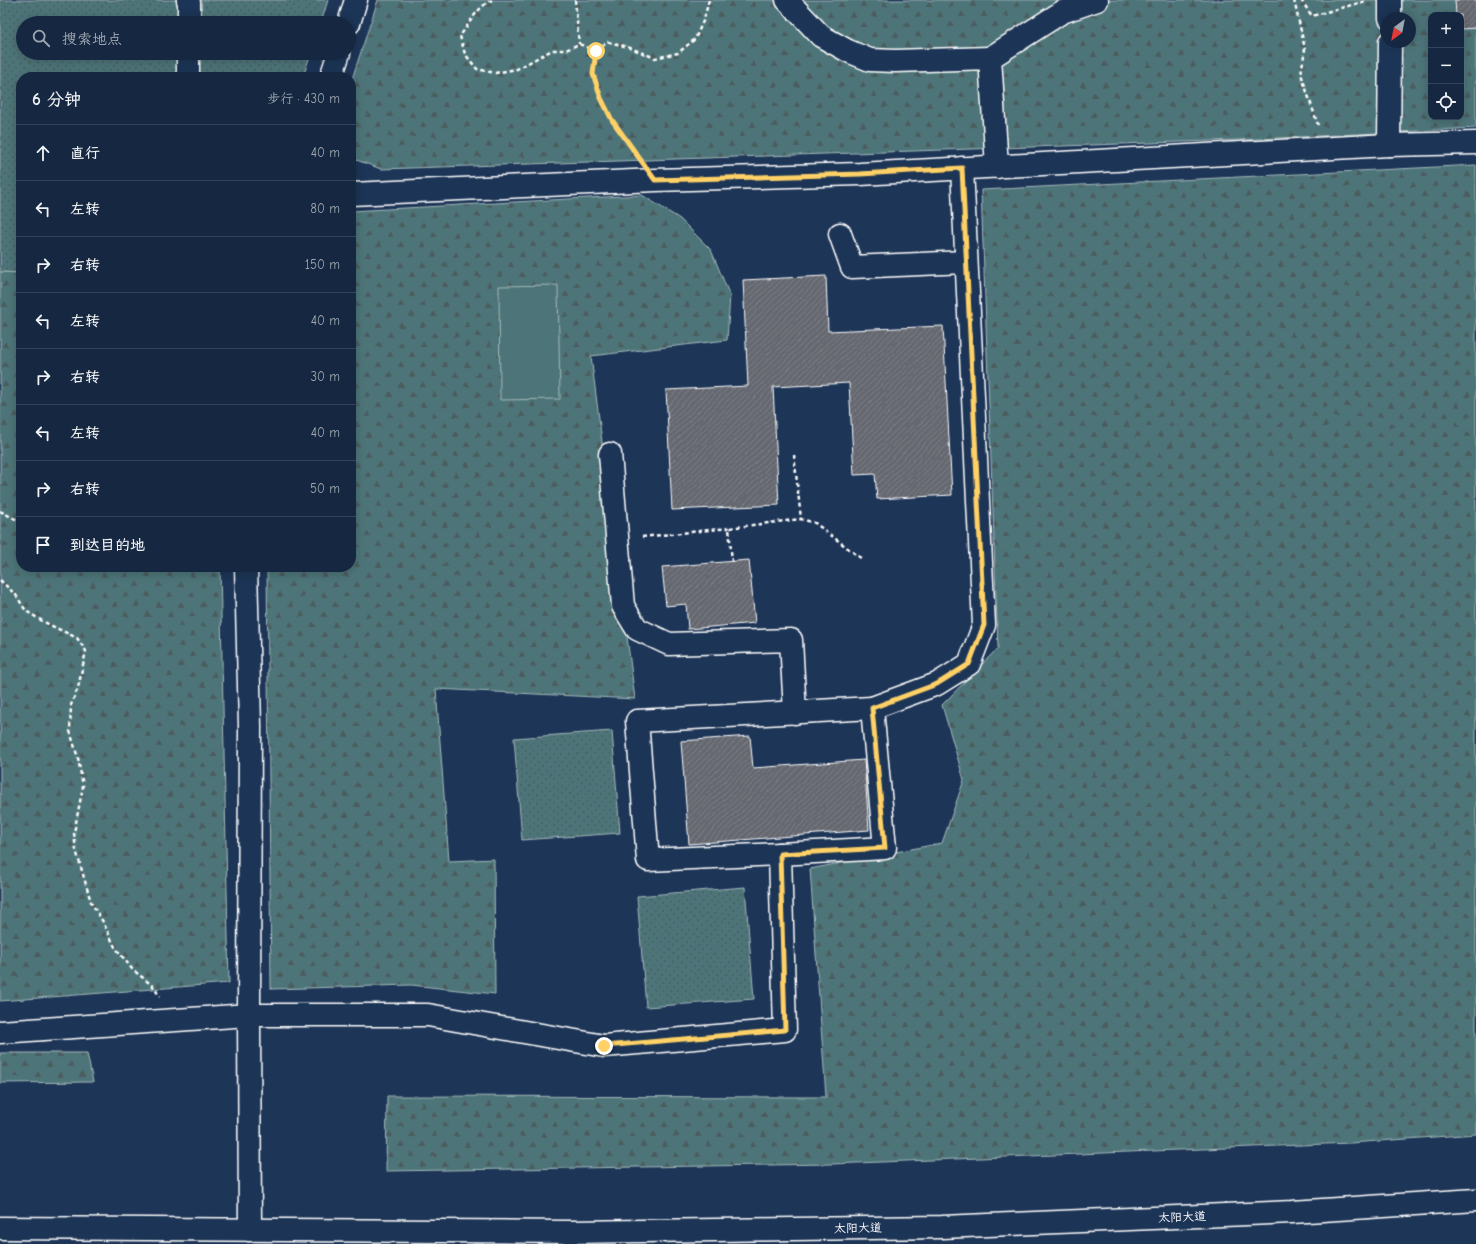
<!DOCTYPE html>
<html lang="zh">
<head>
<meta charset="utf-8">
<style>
	:root { --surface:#162841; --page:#1f3048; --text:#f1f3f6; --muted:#9ea6b1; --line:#35445a }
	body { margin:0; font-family:"Comic Neue","LXGW WenKai TC",sans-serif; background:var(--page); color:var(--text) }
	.controls { position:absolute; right:12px; top:12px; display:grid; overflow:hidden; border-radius:8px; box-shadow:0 2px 10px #0003 }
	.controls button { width:36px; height:36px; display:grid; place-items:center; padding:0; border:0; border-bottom:1px solid var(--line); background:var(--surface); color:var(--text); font:20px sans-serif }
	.compass { position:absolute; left:1380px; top:12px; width:36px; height:36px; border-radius:50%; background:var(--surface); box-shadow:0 2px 10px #0003; rotate:212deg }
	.stop { position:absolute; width:12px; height:12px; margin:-9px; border:3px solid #ffd166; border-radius:50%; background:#fff }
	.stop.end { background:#ffd166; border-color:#fff; box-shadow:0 1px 4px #0008 }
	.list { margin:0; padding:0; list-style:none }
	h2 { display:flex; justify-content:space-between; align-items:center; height:52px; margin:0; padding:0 16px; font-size:17px }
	h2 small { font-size:13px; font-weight:400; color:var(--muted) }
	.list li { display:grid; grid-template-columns:26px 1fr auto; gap:12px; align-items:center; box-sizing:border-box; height:56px; padding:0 16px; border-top:1px solid var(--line) }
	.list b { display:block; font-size:15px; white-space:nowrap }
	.list em { font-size:13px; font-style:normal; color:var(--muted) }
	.icon { flex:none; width:22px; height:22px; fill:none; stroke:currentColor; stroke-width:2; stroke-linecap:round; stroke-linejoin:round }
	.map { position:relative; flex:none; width:1476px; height:1244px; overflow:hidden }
	.search { position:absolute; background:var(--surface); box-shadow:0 2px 10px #0003; left:16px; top:16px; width:340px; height:44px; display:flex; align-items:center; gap:10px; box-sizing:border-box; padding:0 14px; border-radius:22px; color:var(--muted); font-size:15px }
	.panel { position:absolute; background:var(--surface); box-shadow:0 2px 10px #0003; left:16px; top:72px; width:340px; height:500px; border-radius:16px }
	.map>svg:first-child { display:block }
</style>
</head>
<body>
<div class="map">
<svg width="1476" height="1244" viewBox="0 0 1476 1244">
	<defs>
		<pattern id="green-dots" width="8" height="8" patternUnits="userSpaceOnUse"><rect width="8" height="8" fill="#4d7579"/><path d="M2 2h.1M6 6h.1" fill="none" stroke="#4c5c5e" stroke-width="1.8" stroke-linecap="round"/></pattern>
		<pattern id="forest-firs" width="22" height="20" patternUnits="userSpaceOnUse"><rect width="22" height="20" fill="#4d7579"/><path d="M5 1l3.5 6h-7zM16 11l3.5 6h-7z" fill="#4c5c5e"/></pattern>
		<pattern id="building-hatch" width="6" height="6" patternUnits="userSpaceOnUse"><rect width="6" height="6" fill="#656870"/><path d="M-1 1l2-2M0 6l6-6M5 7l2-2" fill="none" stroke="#7c7f85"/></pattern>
	</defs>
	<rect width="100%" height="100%" fill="#1d3557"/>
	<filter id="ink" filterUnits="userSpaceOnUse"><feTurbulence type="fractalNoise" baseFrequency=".025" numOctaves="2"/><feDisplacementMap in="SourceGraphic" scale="8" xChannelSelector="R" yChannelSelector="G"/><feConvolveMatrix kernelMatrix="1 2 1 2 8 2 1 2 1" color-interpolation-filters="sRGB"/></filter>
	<g filter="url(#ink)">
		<g fill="url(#green-dots)" stroke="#a6babc">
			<polygon points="0,0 328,0 321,23 23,23 23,53 311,53 303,77 21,77 21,273 0,272"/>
			<polygon points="612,731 620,833 522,840 514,738"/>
			<polygon points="745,887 754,999 646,1007 637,896"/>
		</g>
		<g fill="url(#forest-firs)" stroke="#a6babc" fill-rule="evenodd">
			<path d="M378 0H1476V128L1239 140 381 169 351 158V82ZM1431 15H1461V117H1431ZM1386 18H1410V42H1386Z"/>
			<polygon points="1476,165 1476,1134 1351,1143 832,1164 386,1171 387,1096 826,1097 810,869 942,843 964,780 942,705 998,648 981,190"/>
			<polygon points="642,195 680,219 711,250 730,296 727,340 591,356 635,699 436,689 449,861 494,859 495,994 411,985 271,989 267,567 351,567 351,211"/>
			<polygon points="0,272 21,273 21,567 220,567 229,983 0,1001"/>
			<polygon points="0,1053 87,1053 93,1082 0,1083"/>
		</g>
		<polygon fill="#4d7579" stroke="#a6babc" points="558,285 560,399 500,400 499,286"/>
		<g fill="url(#building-hatch)" stroke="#fff">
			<polygon points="1455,0 1476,0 1476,28 1461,29 1461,15 1456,15"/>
			<polygon points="826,276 828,331 943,326 952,495 877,499 875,474 854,475 849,383 773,387 779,505 672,510 666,390 748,386 743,280"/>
			<polygon points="749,560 755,623 688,629 686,604 666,606 662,567"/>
			<polygon points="750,736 753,768 864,760 869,830 689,844 681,741"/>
		</g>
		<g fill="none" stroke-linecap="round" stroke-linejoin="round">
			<g stroke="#fff" stroke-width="25">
				<g id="minor">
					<polyline points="188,0 189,3 189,23"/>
					<polyline points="787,0 821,36 848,51 870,60 895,61 990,58 997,167"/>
					<polyline points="1390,18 1390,0"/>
					<polyline points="349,23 356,0"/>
					<polyline points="990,58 1062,12 1097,0"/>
					<polyline points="188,77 188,53"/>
					<polyline points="331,77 339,53"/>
					<polyline points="1389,145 1390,42"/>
					<polyline points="351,194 655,180 860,174 1389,145 1476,143"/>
					<polyline points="840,234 852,267 966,262"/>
					<polyline points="610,454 623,606 637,629 669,644 791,640 795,713"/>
					<polyline points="246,567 250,726 249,1015 250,1230"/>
					<polyline points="780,854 648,860 637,721 872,708"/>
					<polyline points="0,1032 249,1015 428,1015 604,1046 785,1030 780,854 885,848 872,708 937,684 969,664 984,625 962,168"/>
				</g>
			</g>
			<g stroke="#fff" stroke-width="25">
				<polyline id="major" points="0,1228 571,1232 942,1227 1292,1212 1476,1200"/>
			</g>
			<g stroke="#fff" stroke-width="2.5" stroke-dasharray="4 3" stroke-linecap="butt">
				<path d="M492 0C478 6 469 24 460 36L465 54 477 69 495 73 517 69 552 50H566L579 44 596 51"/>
				<polyline points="575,0 579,44"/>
				<polyline points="1294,0 1305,49 1301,74 1318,125"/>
				<polyline points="1301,0 1312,16 1366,1"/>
				<polyline points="638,157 612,120 601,98 593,73 596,51 608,42 628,47 655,58 678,53 695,39 704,19 709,0"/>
				<polyline points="794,455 801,519"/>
				<polyline points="0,511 21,522"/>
				<polyline points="642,537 729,528"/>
				<polyline points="732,562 729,528 801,519 815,523 862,559"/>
				<polyline points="0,580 16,595 26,611 44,622 77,638 86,651 78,688 71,705 70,731 78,758 83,786 74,833 76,850 91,902 103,922 115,947 132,969 153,986 160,997"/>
			</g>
			<use href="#minor" stroke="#1d3557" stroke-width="22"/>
			<use href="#major" stroke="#1d3557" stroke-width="22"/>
		</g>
	</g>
	<g fill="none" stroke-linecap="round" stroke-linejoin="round" filter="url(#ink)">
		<polyline stroke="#ffd166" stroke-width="5" points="596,51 593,74 601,98 612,120 655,180 860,174 962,168 984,625 969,664 937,684 872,708 885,848 780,854 785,1030 604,1046"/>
	</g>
	<g text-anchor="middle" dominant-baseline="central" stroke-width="3.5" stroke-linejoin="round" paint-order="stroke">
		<g font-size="12" fill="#fff" stroke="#1d3557">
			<text transform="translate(1182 1217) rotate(-2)">太阳大道</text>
			<text transform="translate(858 1228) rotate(-1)">太阳大道</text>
		</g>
	</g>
</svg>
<div class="controls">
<button>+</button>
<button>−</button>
<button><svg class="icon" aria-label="locate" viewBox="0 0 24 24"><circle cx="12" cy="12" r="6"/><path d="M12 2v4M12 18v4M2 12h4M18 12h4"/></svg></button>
</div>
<svg class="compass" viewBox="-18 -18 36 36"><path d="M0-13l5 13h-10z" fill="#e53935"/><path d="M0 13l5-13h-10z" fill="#9ea6b1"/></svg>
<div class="stop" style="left:596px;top:51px"></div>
<div class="stop end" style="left:604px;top:1046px"></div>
<div class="search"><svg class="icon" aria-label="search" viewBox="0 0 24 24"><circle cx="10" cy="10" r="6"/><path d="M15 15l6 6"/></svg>搜索地点</div>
<section class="panel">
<h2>6 分钟<small>步行 · 430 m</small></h2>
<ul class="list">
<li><svg class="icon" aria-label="ahead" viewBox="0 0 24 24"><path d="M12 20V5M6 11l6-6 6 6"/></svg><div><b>直行</b></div><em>40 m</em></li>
<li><svg class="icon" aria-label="left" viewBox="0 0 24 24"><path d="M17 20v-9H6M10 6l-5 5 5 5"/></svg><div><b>左转</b></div><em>80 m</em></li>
<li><svg class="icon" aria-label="right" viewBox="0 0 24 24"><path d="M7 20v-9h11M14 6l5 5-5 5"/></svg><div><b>右转</b></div><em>150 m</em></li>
<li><svg class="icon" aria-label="left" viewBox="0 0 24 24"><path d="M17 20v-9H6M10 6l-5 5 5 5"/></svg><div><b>左转</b></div><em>40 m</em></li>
<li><svg class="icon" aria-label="right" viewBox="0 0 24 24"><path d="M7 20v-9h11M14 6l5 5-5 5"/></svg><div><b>右转</b></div><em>30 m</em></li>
<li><svg class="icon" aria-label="left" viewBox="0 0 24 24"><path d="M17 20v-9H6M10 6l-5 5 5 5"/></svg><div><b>左转</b></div><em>40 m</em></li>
<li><svg class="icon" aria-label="right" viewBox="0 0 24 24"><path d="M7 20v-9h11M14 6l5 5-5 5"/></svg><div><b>右转</b></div><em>50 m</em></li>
<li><svg class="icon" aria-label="arrive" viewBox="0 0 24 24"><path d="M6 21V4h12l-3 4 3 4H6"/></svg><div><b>到达目的地</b></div></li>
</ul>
</section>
</div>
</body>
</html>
